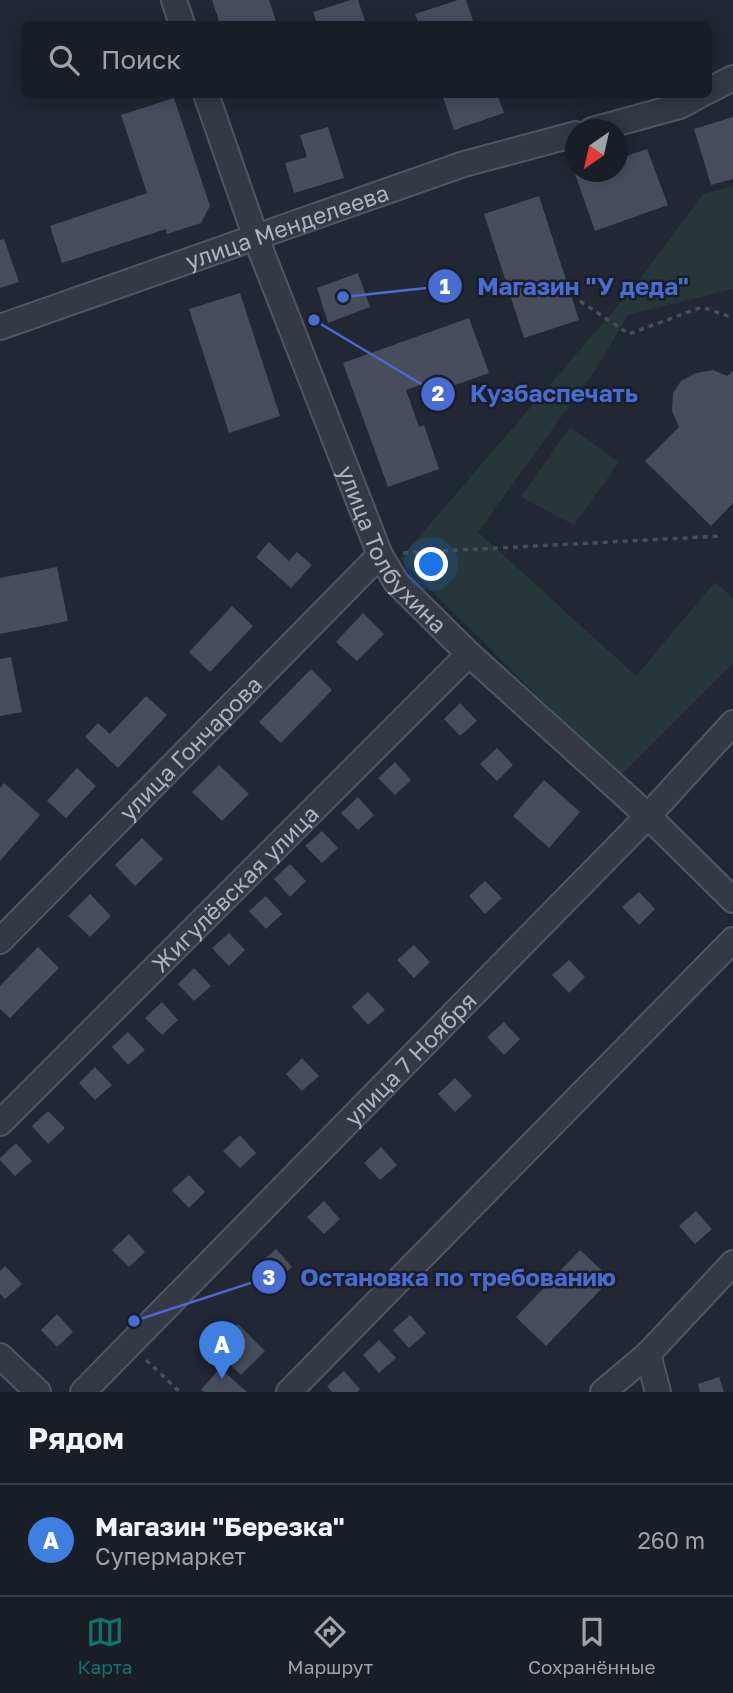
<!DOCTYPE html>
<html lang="ru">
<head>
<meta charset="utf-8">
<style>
	:root { --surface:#191d26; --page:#22262e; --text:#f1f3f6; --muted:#9fa2a7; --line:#373b43; --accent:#0f766e }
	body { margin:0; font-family:"Golos Text",sans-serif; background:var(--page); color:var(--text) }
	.compass { position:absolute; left:565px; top:119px; width:63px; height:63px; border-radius:50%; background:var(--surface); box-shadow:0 4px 18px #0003; rotate:214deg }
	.you { position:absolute; left:432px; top:565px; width:24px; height:24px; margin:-18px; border:5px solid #fff; border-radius:50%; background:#1a73e8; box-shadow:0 0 0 10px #1a73e833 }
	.badge { display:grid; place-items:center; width:46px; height:46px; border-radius:50%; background:var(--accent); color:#fff; font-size:23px; font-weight:700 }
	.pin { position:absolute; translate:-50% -58px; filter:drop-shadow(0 2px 4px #0008) }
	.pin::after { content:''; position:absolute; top:37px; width:24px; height:21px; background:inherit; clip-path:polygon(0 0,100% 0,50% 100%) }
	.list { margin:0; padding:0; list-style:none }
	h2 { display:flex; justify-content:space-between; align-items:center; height:91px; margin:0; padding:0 28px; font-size:30px }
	h2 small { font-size:23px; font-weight:400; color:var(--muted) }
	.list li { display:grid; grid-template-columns:46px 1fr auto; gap:21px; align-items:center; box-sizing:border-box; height:112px; padding:0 28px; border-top:2px solid var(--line) }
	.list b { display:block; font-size:26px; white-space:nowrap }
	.list p { margin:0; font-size:23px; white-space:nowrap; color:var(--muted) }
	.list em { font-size:23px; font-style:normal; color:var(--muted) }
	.icon { flex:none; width:38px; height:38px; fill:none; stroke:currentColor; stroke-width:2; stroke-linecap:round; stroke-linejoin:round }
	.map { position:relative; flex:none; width:733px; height:1392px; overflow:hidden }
	.search { position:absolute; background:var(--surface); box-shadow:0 4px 18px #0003; left:21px; right:21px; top:21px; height:77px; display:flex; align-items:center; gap:18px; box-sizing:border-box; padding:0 24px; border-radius:10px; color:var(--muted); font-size:26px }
	.sheet { height:203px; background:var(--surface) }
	nav { display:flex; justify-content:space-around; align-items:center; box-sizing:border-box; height:98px; border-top:2px solid var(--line); background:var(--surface); font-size:19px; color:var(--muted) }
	nav a { display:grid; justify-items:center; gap:4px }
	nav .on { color:var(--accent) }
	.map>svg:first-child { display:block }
</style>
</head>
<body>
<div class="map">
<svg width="733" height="1392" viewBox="0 0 733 1392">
	<rect width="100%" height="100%" fill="#212733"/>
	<g fill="#273638">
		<polygon points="733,186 733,289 628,315 596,369 478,532 636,676 715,582 733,598 733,663 619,777 400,559 634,287 703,194"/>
		<polygon points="570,427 619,462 574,525 521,497"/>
	</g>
	<g fill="#484d5c">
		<polygon points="212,0 269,0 277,24 220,24"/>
		<polygon points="351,0 358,0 366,24 317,24 313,12"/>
		<polygon points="458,0 466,0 474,24 419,24 415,14"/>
		<polygon points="442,94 497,94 504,113 454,130"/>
		<polygon points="174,98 210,206 201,223 167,234 166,229 62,263 50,226 147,193 121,115"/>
		<polygon points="733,117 733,179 711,185 694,129"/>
		<polygon points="328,127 344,178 294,193 285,163 307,157 300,135"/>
		<polygon points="647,149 668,205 595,231 575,174 583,172 618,172 618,159"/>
		<polygon points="539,196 579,320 524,338 484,214"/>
		<polygon points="4,239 19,282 0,288 0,240"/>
		<polygon points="358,273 370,307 328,323 317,288"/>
		<polygon points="240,293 280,416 229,433 189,309"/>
		<polygon points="469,318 489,373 444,389 440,378 406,390 419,427 424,425 439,469 388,487 343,363"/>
		<polygon points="713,370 727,376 733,371 733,503 711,526 645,461 679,427 672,411 673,393 681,381 696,373"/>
		<polygon points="269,542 289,561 297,552 312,565 291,588 256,557"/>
		<polygon points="57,567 68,621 0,634 0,578"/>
		<polygon points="232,606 253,626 210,672 189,652"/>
		<polygon points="363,613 384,634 357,661 336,642"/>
		<polygon points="11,657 22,712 0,716 0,659"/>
		<polygon points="311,669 332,690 281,743 259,722"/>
		<polygon points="146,696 167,715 118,768 85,737 98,723 110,734"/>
		<polygon points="460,703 477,721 460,736 444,719"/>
		<polygon points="497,748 513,765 497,781 480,764"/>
		<polygon points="395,762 411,780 395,795 378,778"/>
		<polygon points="219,765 249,794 222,821 192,792"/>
		<polygon points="77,768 96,786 66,818 47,801"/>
		<polygon points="544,780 580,812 549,848 513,816"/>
		<polygon points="4,783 40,815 0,861 0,788"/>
		<polygon points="358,797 374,815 358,830 341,813"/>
		<polygon points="322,831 338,848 322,863 305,846"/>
		<polygon points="142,838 163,859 135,886 115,865"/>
		<polygon points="290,864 306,881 290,897 274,879"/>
		<polygon points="485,881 502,898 485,914 469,896"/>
		<polygon points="639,892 655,909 639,925 622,907"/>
		<polygon points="90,894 111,916 90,937 68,916"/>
		<polygon points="266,896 282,914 266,929 249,911"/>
		<polygon points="229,933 245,950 229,966 212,948"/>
		<polygon points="414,945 430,962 414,978 397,960"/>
		<polygon points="38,947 59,968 10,1018 0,1009 0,986"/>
		<polygon points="569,960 585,977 569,993 552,975"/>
		<polygon points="194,968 211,986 194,1001 178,984"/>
		<polygon points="368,992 385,1010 368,1025 352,1007"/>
		<polygon points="162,1002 178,1020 162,1035 145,1018"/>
		<polygon points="504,1022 520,1039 504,1055 487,1037"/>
		<polygon points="128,1032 145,1050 128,1065 112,1047"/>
		<polygon points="302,1058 319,1076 302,1091 286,1074"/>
		<polygon points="95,1067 112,1085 95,1100 79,1083"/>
		<polygon points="455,1078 472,1096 455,1112 438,1094"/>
		<polygon points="48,1111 65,1128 48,1144 32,1126"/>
		<polygon points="240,1135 256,1153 240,1168 223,1151"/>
		<polygon points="16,1143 32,1161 15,1176 0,1160 0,1158"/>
		<polygon points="381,1147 397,1165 380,1180 364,1163"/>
		<polygon points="189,1175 205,1192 189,1208 172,1190"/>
		<polygon points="324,1201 340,1219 324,1234 307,1217"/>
		<polygon points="696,1211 712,1229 695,1244 679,1226"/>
		<polygon points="129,1234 145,1252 129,1267 112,1250"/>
		<polygon points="276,1249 292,1267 275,1282 259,1264"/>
		<polygon points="580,1250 611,1279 546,1346 516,1317"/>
		<polygon points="5,1266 22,1284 5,1299 0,1294 0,1271"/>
		<polygon points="57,1314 73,1332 57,1347 41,1330"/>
		<polygon points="410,1315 426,1333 409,1348 393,1330"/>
		<polygon points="238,1324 265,1351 241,1375 214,1349"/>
		<polygon points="379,1340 396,1358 379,1373 363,1355"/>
		<polygon points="220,1368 247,1392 204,1392 201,1390"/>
		<polygon points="344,1371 360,1389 357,1392 332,1392 327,1386"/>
		<polygon points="719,1377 724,1392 700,1392 698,1384"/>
	</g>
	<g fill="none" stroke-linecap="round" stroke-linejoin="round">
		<g stroke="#525661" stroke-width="28">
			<g id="minor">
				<polyline points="174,0 182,24"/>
				<polyline points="708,91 733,78"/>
				<path id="s1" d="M206 94 256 238 380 555 396 582 469 654 648 816 733 900"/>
				<polyline points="592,130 680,106 702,94"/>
				<path id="s2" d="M0 327 464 164 576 134"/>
				<path id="s3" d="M0 941 380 555"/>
				<path id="s4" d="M0 1123 469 654"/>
				<polyline points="648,1354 658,1392"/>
				<polyline points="0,1356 38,1392"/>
				<path id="s5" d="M83 1392 648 816 733 723"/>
				<polyline points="289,1392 733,940"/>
				<polyline points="603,1392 648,1354 733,1263"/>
			</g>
		</g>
		<g stroke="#455155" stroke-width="3.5" stroke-dasharray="5 5" stroke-linecap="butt">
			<polyline points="580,301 629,334 702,307 733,318"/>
			<polyline points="403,553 723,536"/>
			<polyline points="146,1360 180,1392"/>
		</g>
		<use href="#minor" stroke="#343944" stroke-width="24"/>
	</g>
	<g text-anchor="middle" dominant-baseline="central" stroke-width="5" stroke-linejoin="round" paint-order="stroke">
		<g font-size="23" fill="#aeb3c0" stroke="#1a1e28">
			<text stroke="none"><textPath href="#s2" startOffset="304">улица Менделеева</textPath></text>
			<text stroke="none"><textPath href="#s1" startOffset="494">улица Толбухина</textPath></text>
			<text stroke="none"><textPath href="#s3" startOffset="271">улица Гончарова</textPath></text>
			<text stroke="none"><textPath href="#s4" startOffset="332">Жигулёвская улица</textPath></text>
			<text stroke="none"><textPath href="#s5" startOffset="467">улица 7 Ноября</textPath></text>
		</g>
	</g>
	<path fill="none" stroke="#486cd1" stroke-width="2.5" d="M343 297L445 286M314 320L438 394M134 1321L269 1277"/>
	<g fill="#486cd1" stroke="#1a1e28" stroke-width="2.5">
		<circle cx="343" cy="297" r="7"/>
		<circle cx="314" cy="320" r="7"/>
		<circle cx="134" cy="1321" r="7"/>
		<circle cx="445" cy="286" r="18"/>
		<circle cx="438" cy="394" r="18"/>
		<circle cx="269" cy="1277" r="18"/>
	</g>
	<g font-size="21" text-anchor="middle" font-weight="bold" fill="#fff">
		<text x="445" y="294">1</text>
		<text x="438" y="401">2</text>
		<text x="269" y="1285">3</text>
	</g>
	<g font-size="24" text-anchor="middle" font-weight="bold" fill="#486cd1" stroke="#1a1e28" stroke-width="5" stroke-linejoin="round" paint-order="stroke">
		<text x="583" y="295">Магазин "У деда"</text>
		<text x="554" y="402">Кузбаспечать</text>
		<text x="458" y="1286">Остановка по требованию</text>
	</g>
</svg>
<svg class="compass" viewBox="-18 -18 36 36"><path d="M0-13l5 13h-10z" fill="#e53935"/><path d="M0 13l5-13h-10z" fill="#9fa2a7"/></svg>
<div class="you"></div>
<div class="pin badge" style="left:222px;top:1379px;background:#3f7fe0">A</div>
<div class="search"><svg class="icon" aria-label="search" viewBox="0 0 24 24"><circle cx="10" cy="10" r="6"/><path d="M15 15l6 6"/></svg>Поиск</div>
</div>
<section class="sheet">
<h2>Рядом<small></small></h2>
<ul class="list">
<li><span class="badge" style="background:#3f7fe0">A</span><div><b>Магазин &quot;Березка&quot;</b><p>Супермаркет</p></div><em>260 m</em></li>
</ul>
</section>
<nav>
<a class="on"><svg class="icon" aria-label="map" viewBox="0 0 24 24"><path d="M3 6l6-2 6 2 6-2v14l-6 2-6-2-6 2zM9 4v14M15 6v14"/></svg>Карта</a>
<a><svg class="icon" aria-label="directions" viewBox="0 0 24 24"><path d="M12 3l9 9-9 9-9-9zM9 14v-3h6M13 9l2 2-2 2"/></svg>Маршрут</a>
<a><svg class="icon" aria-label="saved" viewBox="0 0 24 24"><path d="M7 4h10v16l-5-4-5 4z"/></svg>Сохранённые</a>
</nav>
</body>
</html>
